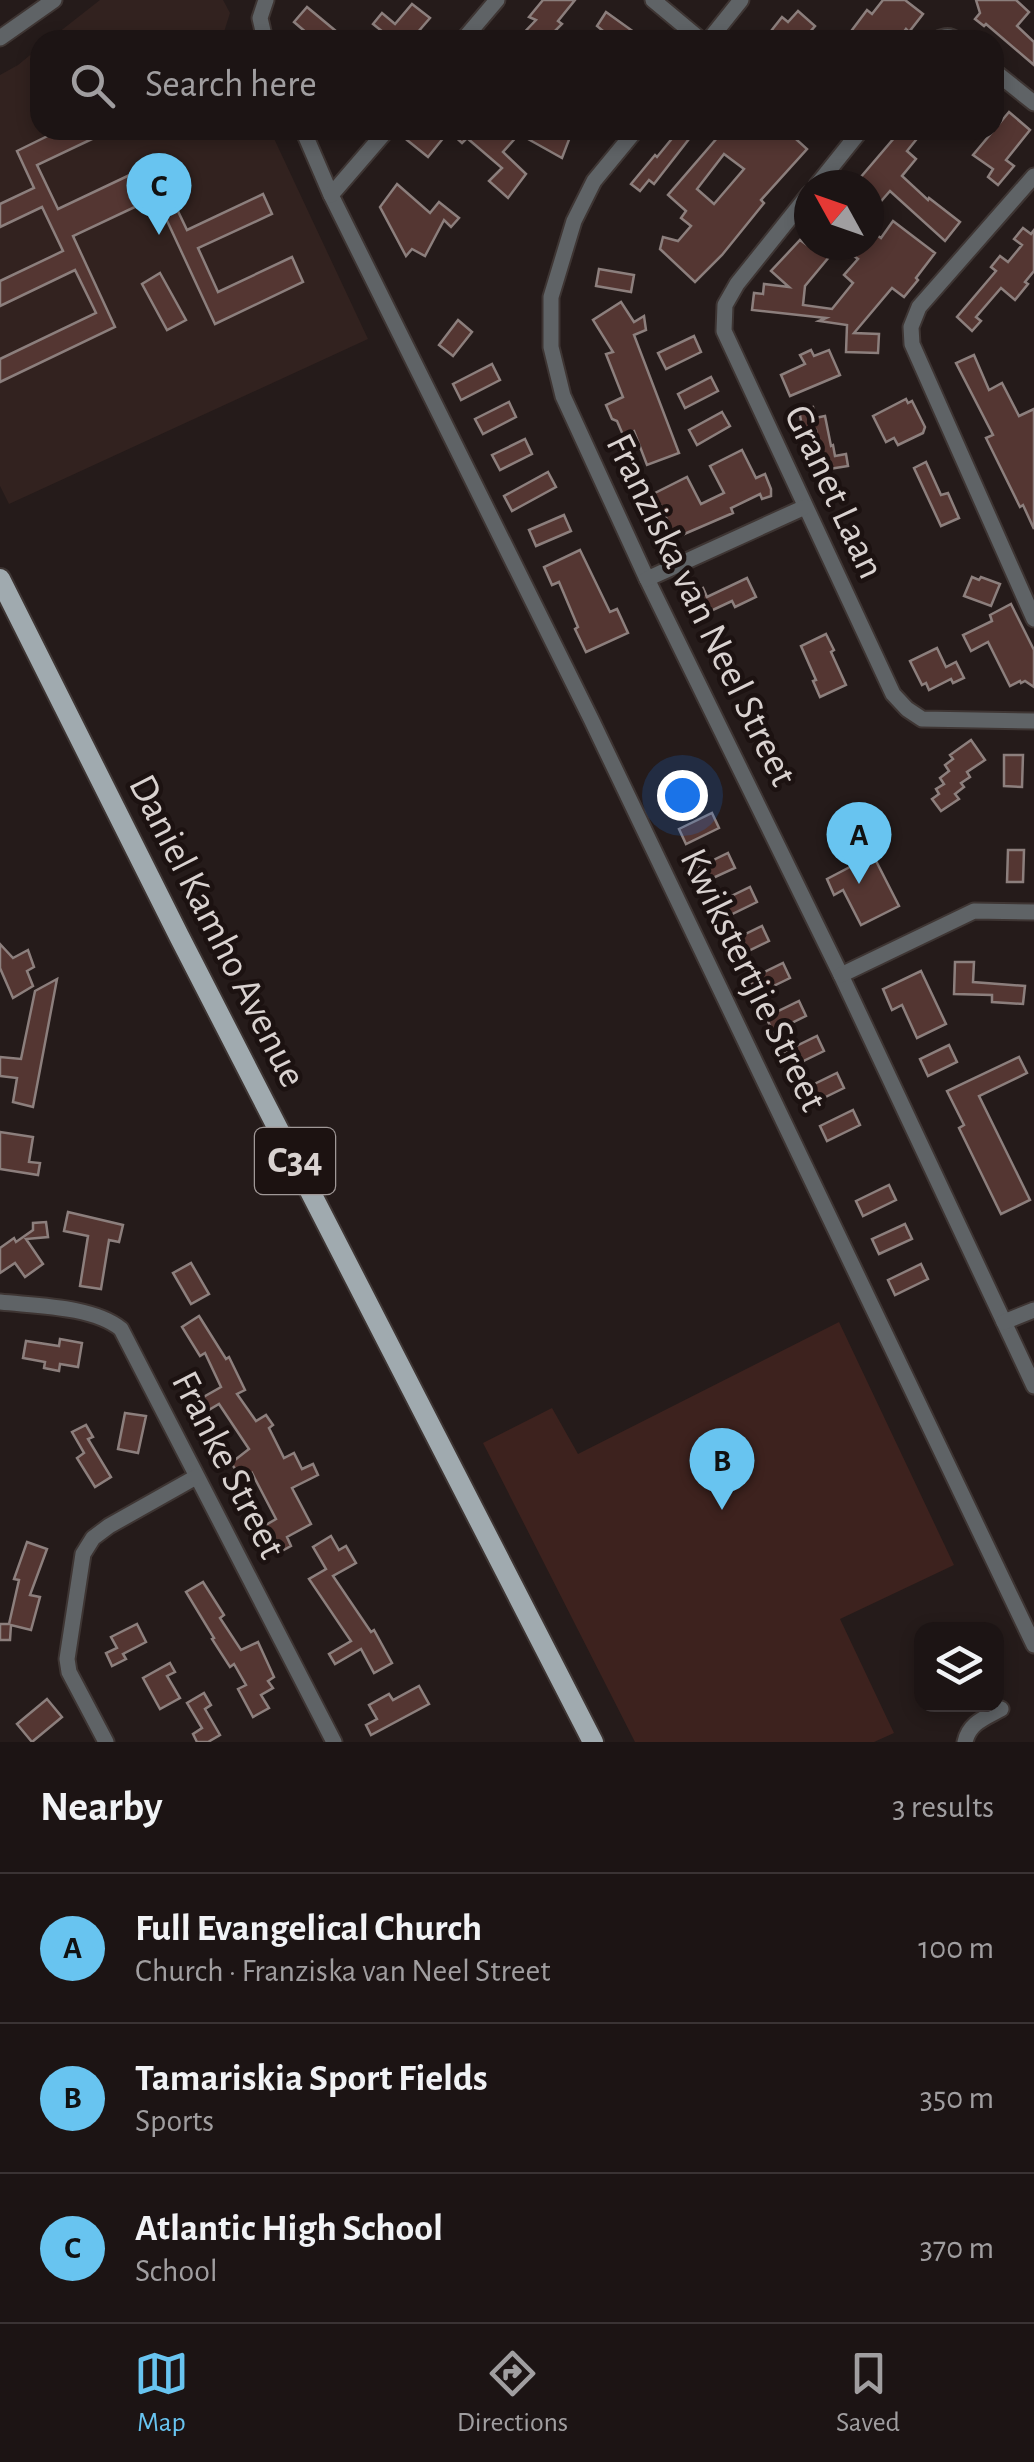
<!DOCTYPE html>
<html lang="en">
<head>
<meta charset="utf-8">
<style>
	:root { --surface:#1c1414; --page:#292122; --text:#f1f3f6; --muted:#a09ea0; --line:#3a3334; --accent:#68c4f0 }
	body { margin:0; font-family:"Alegreya Sans",sans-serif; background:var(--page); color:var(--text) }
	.controls { position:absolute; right:30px; bottom:30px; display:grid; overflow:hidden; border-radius:20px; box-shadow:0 5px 15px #0003 }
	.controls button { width:90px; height:90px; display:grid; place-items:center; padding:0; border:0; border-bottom:2px solid var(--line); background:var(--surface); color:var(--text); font:50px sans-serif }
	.compass { position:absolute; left:794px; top:170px; width:90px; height:90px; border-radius:50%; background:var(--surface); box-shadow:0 5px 15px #0003; rotate:310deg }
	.you { position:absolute; left:682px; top:795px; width:35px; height:35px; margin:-25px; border:8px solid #fff; border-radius:50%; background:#1a73e8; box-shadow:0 0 0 15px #1a73e833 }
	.badge { display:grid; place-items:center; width:65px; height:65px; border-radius:50%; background:var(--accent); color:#111; font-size:32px; font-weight:700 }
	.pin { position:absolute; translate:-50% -82px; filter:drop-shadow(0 2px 5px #0008) }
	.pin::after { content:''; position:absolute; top:52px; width:35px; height:30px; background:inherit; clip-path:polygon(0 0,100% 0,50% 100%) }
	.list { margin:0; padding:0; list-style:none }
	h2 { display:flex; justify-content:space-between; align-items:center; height:130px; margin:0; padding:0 40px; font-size:42px }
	h2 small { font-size:32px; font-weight:400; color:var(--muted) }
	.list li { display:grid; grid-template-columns:65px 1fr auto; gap:30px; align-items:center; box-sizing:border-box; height:150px; padding:0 40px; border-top:2px solid var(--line) }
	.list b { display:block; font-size:38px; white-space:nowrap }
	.list p { margin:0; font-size:32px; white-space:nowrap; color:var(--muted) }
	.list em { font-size:32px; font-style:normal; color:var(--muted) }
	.icon { flex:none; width:55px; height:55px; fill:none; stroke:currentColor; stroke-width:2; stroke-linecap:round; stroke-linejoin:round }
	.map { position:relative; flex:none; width:1034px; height:1742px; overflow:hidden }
	.search { position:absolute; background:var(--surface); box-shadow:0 5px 15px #0003; left:30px; right:30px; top:30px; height:110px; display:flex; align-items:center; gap:25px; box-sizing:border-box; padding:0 35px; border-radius:30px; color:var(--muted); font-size:38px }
	.sheet { height:580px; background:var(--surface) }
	nav { display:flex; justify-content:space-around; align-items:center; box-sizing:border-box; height:140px; border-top:2px solid var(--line); background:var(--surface); font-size:28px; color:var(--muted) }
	nav a { display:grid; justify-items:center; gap:5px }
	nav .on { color:var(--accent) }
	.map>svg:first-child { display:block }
</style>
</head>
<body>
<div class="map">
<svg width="1034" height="1742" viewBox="0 0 1034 1742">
	<rect width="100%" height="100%" fill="#251b1a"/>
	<g fill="#32221f">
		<polygon points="100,0 223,0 230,13 224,32 228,40 49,40"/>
		<polygon points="40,47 40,130 270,130 368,339 9,504 0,486 0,75 18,65"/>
	</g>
	<polygon fill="#3d221e" points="839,1322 954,1565 840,1619 894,1733 874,1742 635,1742 483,1443 552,1408 578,1454"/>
	<g fill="#543632" stroke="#8c7f7d" stroke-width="2.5" fill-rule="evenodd">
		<polygon points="543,0 575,0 558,21 562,24 546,40 517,40 536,20 529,17"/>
		<polygon points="883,0 905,0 923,14 909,32 906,29 898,40 864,40 852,30 867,10 872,14"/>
		<polygon points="976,0 1016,0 1029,12 1017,26 1034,42 1034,65 986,24 984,26 975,19 980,13"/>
		<polygon points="412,4 430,18 411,40 393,40 373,24 382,13 395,24"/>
		<polygon points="307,7 337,32 330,40 315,40 294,22"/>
		<polygon points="798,11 815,26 803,40 764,40 782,17 788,22"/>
		<polygon points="606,12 645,40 614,40 597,26"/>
		<polygon points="1009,112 1030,130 1006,160 1014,166 998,185 988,177 993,169 973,155"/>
		<polygon points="60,130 111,130 37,165 58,209 155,163 187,230 263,194 272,214 198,248 218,292 292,257 303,282 215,324 156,197 73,236 115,327 0,382 0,359 96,313 75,270 0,306 0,281 63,251 42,207 0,227 0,204 34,188 17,151"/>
		<polygon points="415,130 554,130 570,137 562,158 519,134 503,152 526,174 508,198 489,181 502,168 467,138 462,143 449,131 428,157 407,140"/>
		<polygon points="679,130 696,130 654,184 649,180 640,191 631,184 655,155 657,157"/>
		<path d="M724 130H786L807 149 761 200 764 203 722 255 695 282 660 249 663 237 678 241 691 226 681 218 686 211 668 195ZM724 154 744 169 714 204 697 189Z"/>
		<polygon points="901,130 924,130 907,151 916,159 902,176 928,200 929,198 960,222 945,241 890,191 869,215 869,185 854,185"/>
		<polygon points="397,184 430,213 439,202 459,218 451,227 444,220 425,256 412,249 406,256 380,207"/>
		<path d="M893 221 935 253 916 278 918 280 904 297 892 288 854 333 879 334 878 353 846 352 847 325 819 321 826 318 752 310 754 293 763 294 764 284 789 287 771 271 800 240 807 245H869V230L881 238ZM839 245 858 259 844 275 853 283 832 309 803 305 805 286Z"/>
		<polygon points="1023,228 1031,234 1034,230 1034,271 1025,282 1028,284 1015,300 1001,288 976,317 981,321 972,331 957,317 996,271 991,267 1000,256 1008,262 1022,245 1014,239"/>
		<polygon points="599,269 634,275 631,292 596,286"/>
		<polygon points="160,273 186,320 167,330 142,284"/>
		<polygon points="621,302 634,322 644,316 646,330 634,335 679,453 647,465 634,431 623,435 617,421 612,419 606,405 623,397 606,354 613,352 593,320"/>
		<polygon points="458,320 472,332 453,356 439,345"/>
		<polygon points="694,336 701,352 666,369 658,353"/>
		<polygon points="811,350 814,356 829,350 840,375 790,396 781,375 805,364 800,355"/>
		<polygon points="974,355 989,390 1002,383 1019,416 1034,409 1034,529 1023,505 1020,507 986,438 993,435 956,363"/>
		<polygon points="492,364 500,380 461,400 453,384"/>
		<polygon points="711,377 718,391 685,408 678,394"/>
		<polygon points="906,399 908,403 912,401 925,427 923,433 898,445 894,438 886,442 873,416"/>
		<polygon points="509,402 516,417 483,434 475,419"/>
		<polygon points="813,407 815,418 825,416 831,446 833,445 835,456 846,454 848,466 823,470 816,430 803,432 799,410"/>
		<polygon points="722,412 730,426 697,445 689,430"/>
		<polygon points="525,439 532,454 500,470 492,455"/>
		<polygon points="742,450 756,478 765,474 771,489 771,496 762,499 760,494 731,508 733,513 675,538 661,506 655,509 649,496 687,477 701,504 724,493 710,466"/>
		<polygon points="926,462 941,495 948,493 959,518 941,526 914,468"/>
		<polygon points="548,472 556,487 512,511 504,496"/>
		<polygon points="564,515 571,531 536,546 529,530"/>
		<polygon points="580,550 610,612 617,609 628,633 586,652 575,629 578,627 559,582 552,585 544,567"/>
		<polygon points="972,577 979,580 981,577 1000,584 991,606 964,596"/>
		<polygon points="747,578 756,597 735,607 732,601 700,616 690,594 703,588 707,597"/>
		<polygon points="1011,604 1034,650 1034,687 1025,681 1021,683 1020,681 1010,686 988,642 971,651 963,635 992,621 990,615"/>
		<polygon points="826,634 834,650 831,652 846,685 820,697 813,681 816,680 801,646"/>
		<polygon points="937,648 946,667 956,662 964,678 953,683 951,679 929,690 926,683 922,685 910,661"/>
		<polygon points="971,740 985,760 967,772 970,777 961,783 964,787 955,794 959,799 941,811 932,799 939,794 936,789 944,784 940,778 949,771 945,765 953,759 950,755"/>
		<polygon points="1004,755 1023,755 1022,787 1004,786"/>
		<polygon points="712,813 719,828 686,844 679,829"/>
		<polygon points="1008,850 1024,850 1023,882 1007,882"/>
		<polygon points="728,853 735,868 702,883 695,869"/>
		<polygon points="873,855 899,906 861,925 843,890 834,895 827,879"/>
		<polygon points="750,887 757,902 724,918 717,903"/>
		<polygon points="762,926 769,941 736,957 729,942"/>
		<polygon points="0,944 13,958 28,950 34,967 27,971 33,986 13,998 0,968"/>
		<polygon points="955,962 974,962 973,982 1025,986 1023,1004 992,1002 992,995 954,994"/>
		<polygon points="783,963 790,978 757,994 750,979"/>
		<polygon points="921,971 946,1024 917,1038 902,1005 892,1010 883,989"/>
		<polygon points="57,979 33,1107 13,1102 17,1078 0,1076 0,1057 21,1059 35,991"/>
		<polygon points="799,1001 806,1016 773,1032 766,1017"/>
		<polygon points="817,1036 824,1051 791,1067 784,1052"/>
		<polygon points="949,1045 957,1062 928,1076 920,1059"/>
		<polygon points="1019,1057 1027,1073 979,1096 1030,1200 1001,1214 959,1128 964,1125 947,1091"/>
		<polygon points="837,1073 844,1088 811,1104 804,1089"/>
		<polygon points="853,1110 860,1125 827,1141 820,1126"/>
		<polygon points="0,1132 33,1137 29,1162 40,1163 38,1175 0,1169"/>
		<polygon points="889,1185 896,1200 863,1216 856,1201"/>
		<polygon points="68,1212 123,1225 119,1242 109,1240 101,1289 80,1286 88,1236 64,1231"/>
		<polygon points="46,1222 48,1237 26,1239 43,1264 25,1277 15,1263 0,1273 0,1248 14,1238 16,1242 33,1230 33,1223"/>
		<polygon points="905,1224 912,1239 879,1254 872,1239"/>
		<polygon points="191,1263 209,1294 191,1304 173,1273"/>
		<polygon points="921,1264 928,1279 895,1295 888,1280"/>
		<polygon points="199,1316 226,1359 229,1357 245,1390 237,1394 256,1421 266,1415 273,1425 269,1428 284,1458 294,1453 302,1469 313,1464 318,1475 292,1488 311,1524 287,1537 291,1546 278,1553 264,1526 276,1519 252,1473 243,1480 231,1463 249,1449 219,1404 207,1411 200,1399 221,1387 205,1353 200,1356 182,1327"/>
		<polygon points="60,1339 82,1343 78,1367 60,1364 59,1371 44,1368 45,1362 23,1358 26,1341 59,1346"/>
		<polygon points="125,1413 146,1416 138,1453 118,1449"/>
		<polygon points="86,1425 93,1437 88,1439 111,1477 95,1487 77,1458 84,1453 72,1432"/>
		<polygon points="331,1536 339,1550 346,1546 356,1563 333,1576 371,1632 374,1630 392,1663 374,1673 361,1649 335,1664 329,1654 351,1641 309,1579 326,1569 313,1547"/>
		<polygon points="27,1542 47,1549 30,1595 40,1597 31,1630 11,1625 10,1640 0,1640 0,1624 9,1624 19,1580 14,1579"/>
		<polygon points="203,1582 224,1615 220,1618 241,1650 258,1642 274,1677 268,1681 273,1688 261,1695 269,1708 253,1717 238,1689 246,1685 234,1664 230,1667 212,1639 214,1638 186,1592"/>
		<polygon points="137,1624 146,1642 123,1654 126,1659 112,1666 106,1653 117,1648 111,1637"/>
		<polygon points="170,1663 175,1672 167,1676 180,1698 160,1709 143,1678"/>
		<polygon points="419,1686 429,1704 371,1735 366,1725 377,1719 369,1705 389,1694 393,1700"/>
		<polygon points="204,1693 211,1705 205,1709 220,1735 208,1742 197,1742 193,1734 202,1728 187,1703"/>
		<polygon points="47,1699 62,1717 32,1742 17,1724"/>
	</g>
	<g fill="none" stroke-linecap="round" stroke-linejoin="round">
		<g stroke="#3e3533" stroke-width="19">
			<g id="minor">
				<polyline points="653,0 701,40"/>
				<polyline points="0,38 54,0"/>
				<polyline points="265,40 260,18 266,0"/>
				<polyline points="463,40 497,0"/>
				<polyline points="709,40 741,0"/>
				<path d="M937 40C944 36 950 35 956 40"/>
				<polyline points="994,71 1034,103"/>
				<polyline points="303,130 331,195 591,719 1034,1645"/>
				<polyline points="636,130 594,181 574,221 551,297 551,347 563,396 647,579 841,975 1034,1386"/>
				<polyline points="1034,176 919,307 911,327 912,344 1034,619"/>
				<polyline points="817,185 861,130"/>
				<polyline points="809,194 737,284 725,305 724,331 893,694 907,709 922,719 1034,721"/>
				<polyline points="331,195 387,130"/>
				<polyline points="647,579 805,507"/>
				<polyline points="841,975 974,911 1034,912"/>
				<path d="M0 1302C36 1306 93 1306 121 1329L334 1742"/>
				<polyline points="1004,1322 1034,1310"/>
				<polyline points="106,1742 69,1672 67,1659 83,1554 93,1538 109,1526 196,1477"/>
				<path d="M965 1742C969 1723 985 1718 1001 1709"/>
			</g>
		</g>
		<g stroke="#3e3533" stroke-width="24">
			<polyline id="major" points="0,579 179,936 593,1742"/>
		</g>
		<use href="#minor" stroke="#5f6366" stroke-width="15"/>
		<use href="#major" stroke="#a0aaaf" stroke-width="20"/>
	</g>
	<g text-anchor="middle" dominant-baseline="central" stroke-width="9" stroke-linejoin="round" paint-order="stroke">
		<rect fill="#1c1211" stroke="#a09897" stroke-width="2.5" x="255" y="1128" width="80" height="66" rx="8"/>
		<g font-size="38" font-weight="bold" fill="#d9d2d0">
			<text x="295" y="1161">C34</text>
		</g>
		<g font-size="40" fill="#d9d2d0" stroke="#1c1211">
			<text transform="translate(834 492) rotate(65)">Granet Laan</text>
			<text transform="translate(701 610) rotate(64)">Franziska van Neel Street</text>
			<text transform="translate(217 931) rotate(63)">Daniel Kamho Avenue</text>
			<text transform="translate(753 980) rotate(64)">Kwikstertjie Street</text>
			<text transform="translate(228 1465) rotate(63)">Franke Street</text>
		</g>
	</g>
</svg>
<div class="controls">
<button><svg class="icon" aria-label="layers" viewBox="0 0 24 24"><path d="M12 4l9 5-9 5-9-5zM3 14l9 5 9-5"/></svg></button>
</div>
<svg class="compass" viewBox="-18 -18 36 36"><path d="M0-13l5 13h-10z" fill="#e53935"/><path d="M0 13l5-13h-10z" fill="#a09ea0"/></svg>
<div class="you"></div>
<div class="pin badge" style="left:859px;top:884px">A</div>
<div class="pin badge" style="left:722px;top:1510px">B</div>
<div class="pin badge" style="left:159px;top:235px">C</div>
<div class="search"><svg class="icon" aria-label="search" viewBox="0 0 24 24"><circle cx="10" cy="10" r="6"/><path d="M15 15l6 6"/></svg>Search here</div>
</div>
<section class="sheet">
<h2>Nearby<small>3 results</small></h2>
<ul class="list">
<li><span class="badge">A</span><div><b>Full Evangelical Church</b><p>Church · Franziska van Neel Street</p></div><em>100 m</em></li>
<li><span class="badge">B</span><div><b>Tamariskia Sport Fields</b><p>Sports</p></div><em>350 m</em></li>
<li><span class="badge">C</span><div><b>Atlantic High School</b><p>School</p></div><em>370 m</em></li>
</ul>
</section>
<nav>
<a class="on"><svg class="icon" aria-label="map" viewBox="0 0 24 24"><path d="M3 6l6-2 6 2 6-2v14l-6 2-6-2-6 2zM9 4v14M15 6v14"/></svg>Map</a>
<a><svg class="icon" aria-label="directions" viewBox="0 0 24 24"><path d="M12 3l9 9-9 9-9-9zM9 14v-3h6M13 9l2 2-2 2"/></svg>Directions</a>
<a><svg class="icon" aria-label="saved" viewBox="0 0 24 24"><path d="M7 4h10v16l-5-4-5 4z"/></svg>Saved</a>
</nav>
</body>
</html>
